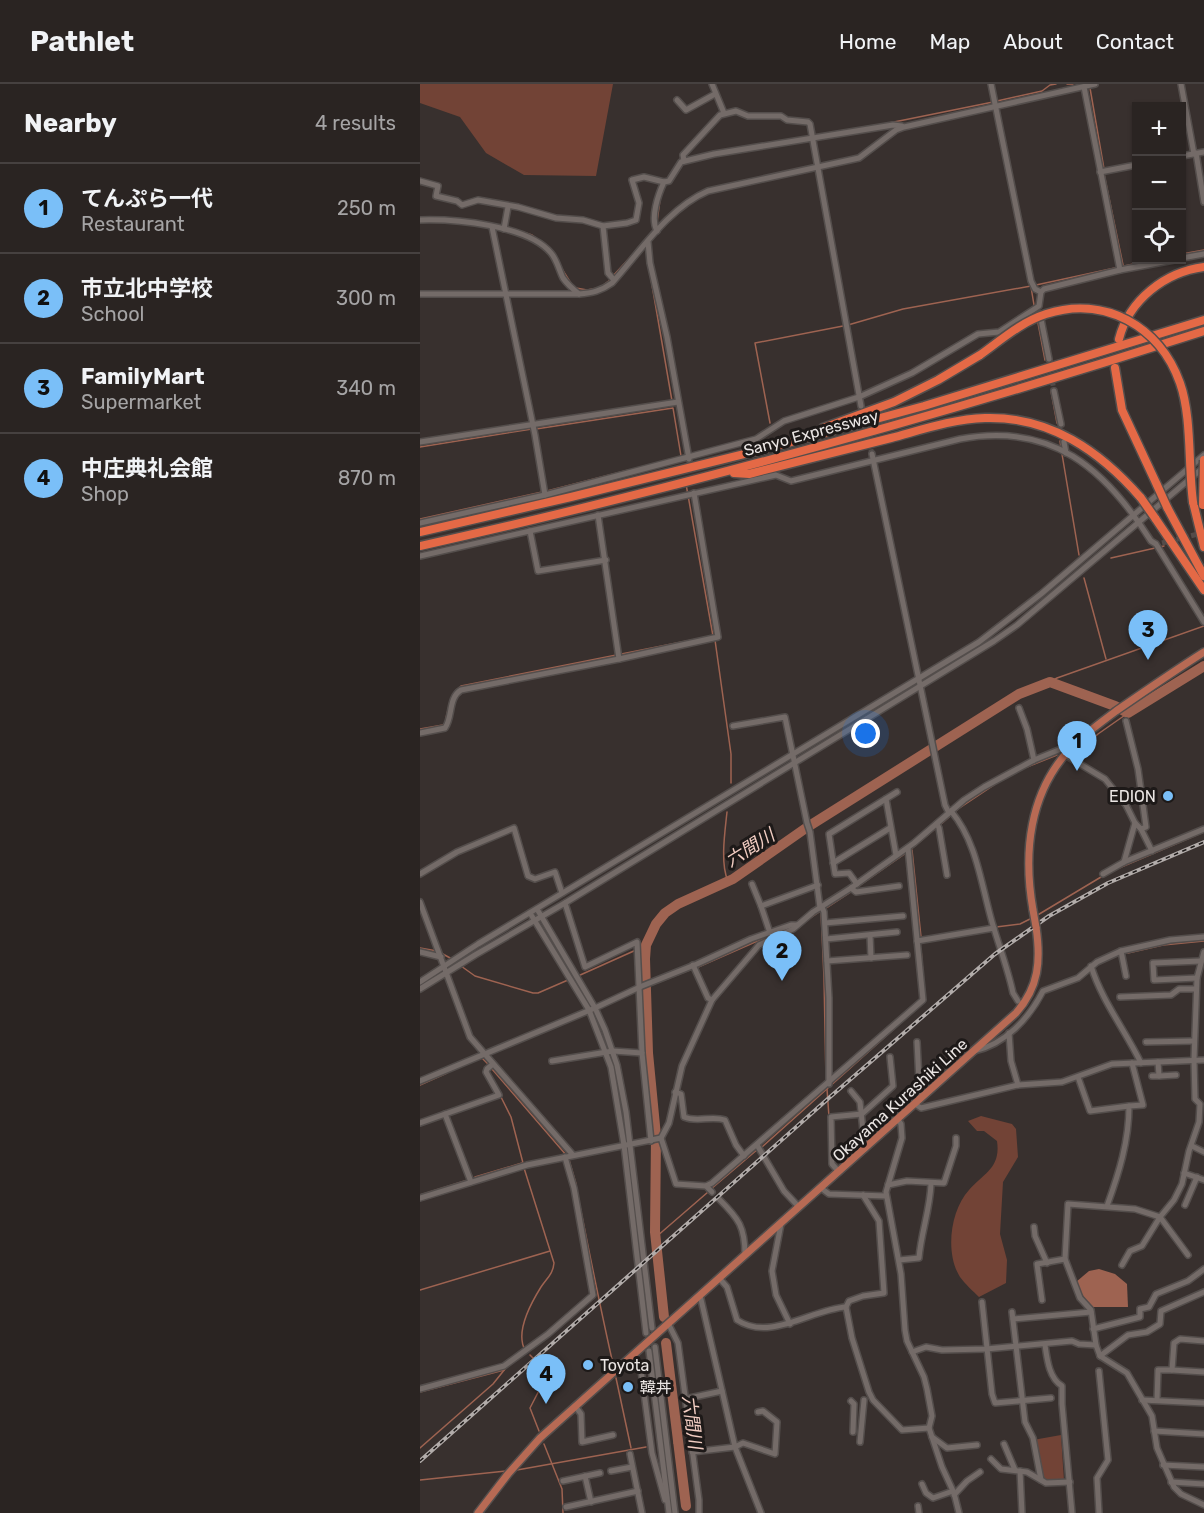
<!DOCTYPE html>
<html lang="en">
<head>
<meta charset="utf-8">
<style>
	:root { --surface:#2a2422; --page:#36302f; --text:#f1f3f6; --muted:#a5a4a5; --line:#464140; --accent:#7abff8 }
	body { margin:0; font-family:Rubik,"Noto Sans JP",sans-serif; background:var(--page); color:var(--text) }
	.controls { position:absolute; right:18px; top:18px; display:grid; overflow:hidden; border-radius:0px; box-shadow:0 2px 4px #0004 }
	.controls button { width:54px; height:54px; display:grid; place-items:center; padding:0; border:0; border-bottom:2px solid var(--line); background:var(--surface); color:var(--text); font:30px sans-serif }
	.you { position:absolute; left:446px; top:650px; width:21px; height:21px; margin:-15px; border:4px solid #fff; border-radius:50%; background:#1a73e8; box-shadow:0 0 0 9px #1a73e833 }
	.badge { display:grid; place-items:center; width:39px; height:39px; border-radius:50%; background:var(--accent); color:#111; font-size:20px; font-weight:700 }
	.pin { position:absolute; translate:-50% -50px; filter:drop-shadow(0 2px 3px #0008) }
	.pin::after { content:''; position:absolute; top:32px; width:21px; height:18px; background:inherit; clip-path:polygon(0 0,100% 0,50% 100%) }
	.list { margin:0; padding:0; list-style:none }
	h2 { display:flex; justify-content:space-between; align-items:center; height:78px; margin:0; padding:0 24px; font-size:26px }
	h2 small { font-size:20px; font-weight:400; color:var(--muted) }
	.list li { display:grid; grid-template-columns:39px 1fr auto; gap:18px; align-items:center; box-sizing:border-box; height:90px; padding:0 24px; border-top:2px solid var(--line) }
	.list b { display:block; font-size:22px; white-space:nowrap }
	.list p { margin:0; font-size:20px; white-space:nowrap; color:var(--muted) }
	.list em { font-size:20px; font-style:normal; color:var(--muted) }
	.icon { flex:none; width:33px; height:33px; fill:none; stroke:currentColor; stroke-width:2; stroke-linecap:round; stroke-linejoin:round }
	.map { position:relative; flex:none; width:784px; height:1429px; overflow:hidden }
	header { display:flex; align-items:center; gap:36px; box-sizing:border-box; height:84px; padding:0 30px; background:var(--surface); border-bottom:2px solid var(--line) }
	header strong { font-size:28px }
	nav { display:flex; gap:33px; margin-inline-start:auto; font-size:21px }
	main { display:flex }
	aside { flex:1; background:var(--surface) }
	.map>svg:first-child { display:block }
</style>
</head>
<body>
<header>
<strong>Pathlet</strong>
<nav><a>Home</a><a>Map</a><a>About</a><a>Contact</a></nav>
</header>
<main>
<aside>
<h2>Nearby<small>4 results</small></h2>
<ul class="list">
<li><span class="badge">1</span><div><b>てんぷら一代</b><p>Restaurant</p></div><em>250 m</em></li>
<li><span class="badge">2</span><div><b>市立北中学校</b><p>School</p></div><em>300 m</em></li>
<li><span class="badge">3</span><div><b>FamilyMart</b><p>Supermarket</p></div><em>340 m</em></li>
<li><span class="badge">4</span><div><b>中庄典礼会館</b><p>Shop</p></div><em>870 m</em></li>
</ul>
</aside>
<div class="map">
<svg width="784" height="1429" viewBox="0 0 784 1429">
	<rect width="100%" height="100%" fill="#38302e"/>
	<g fill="#724336">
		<polygon points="0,0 193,0 176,92 104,91 66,69 40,33 0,19"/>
		<path d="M561 1032 592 1040 596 1045 598 1073 583 1098 580 1150 587 1176 586 1199 559 1213C553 1207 545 1200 540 1193 525 1169 530 1127 549 1106 564 1089 581 1084 577 1057L564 1047H557L548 1037Z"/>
		<polygon points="641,1351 644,1397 632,1399 621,1396 613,1356"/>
	</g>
	<polygon fill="#9e6351" points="679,1185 695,1190 707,1200 708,1223 671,1223 662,1210 656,1198 669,1187"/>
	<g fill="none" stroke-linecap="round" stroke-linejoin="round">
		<g stroke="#9e6351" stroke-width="1.5">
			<polyline points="647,0 653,0"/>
			<polyline points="670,4 684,85"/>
			<polyline points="577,17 622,7 630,1 636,0"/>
			<polyline points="469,39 573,18"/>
			<polyline points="684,90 703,181"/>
			<polyline points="237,138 240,116"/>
			<polyline points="96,146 112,151 131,165"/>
			<polyline points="762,170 784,166"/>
			<polyline points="227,171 228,181"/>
			<polyline points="142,185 152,201"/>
			<polyline points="193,192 214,169"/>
			<polyline points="231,195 252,317"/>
			<polyline points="616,201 732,176"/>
			<polyline points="182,202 190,196"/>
			<polyline points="611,203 614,221"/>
			<polyline points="156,204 167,206 178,204"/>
			<polyline points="618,239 625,276"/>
			<polyline points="428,241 483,225 611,202"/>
			<polyline points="631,307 637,339"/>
			<polyline points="350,339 335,259 423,242"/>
			<polyline points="116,345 253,324 261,372"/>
			<polyline points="640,357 641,365"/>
			<polyline points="0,363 112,345"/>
			<polyline points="642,370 659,471"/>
			<polyline points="266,400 293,552"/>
			<polyline points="127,407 209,386"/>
			<polyline points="0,435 122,408"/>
			<polyline points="691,474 744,462"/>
			<polyline points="664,494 686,575"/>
			<polyline points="295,556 311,670 311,699"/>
			<polyline points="630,598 637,594 784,542"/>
			<polyline points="33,611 41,602 292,552"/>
			<polyline points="26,634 30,618"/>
			<polyline points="0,645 23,641 25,639"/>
			<polyline points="659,667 678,650 708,629"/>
			<polyline points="607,683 637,671"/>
			<path d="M307 728C305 747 300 780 308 797"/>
			<polyline points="520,741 538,725 574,701"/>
			<polyline points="490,766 516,744"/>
			<polyline points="492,766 501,853"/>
			<polyline points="699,784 784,748"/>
			<polyline points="436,804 486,769"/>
			<polyline points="406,824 432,807"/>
			<polyline points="401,828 404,894 406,997"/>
			<polyline points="616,832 681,793"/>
			<polyline points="386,837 402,826"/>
			<polyline points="576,843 600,840 612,834"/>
			<polyline points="0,864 17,867"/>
			<polyline points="221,864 226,861"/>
			<polyline points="501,865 505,917"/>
			<polyline points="21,869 32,875"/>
			<polyline points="708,869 743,861 784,857"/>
			<polyline points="41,882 55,892 113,909 118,909 148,896"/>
			<polyline points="276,884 349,852"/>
			<polyline points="158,892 216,866"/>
			<polyline points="229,902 272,885"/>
			<polyline points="62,974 69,981"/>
			<polyline points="72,985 147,1072"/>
			<polyline points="0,1001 27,989"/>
			<polyline points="407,1005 409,1033"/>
			<polyline points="81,1013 91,1033 103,1079"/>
			<polyline points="342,1063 475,944"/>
			<polyline points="149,1076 156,1100"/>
			<path d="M104 1084 134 1179C133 1190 127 1194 121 1203 111 1219 95 1248 105 1266"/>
			<polyline points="55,1093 102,1079"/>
			<polyline points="291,1105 338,1065"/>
			<path d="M157 1108C169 1166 180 1223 193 1280"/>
			<polyline points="0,1111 48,1096"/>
			<polyline points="236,1153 288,1108"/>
			<polyline points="0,1206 130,1167"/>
			<polyline points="110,1271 122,1283 125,1295 110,1324 119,1347"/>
			<polyline points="196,1294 211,1364"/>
			<polyline points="0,1308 84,1286"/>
			<polyline points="254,1359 258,1358"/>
			<polyline points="124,1360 142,1405 143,1429"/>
			<polyline points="0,1364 73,1300 85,1285"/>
			<polyline points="97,1386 226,1363"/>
			<polyline points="0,1396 86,1387"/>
		</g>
		<g stroke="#9e6351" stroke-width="10">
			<polyline points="244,1233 235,1148 236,1052 228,969 225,875 226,861 236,840 245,829 258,820 313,795 386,744 599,610 630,598 695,622 708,629 784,582"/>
			<polyline points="246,1259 266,1422"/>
		</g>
		<g stroke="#534b49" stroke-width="5" stroke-dasharray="5 2.5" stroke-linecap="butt">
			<polyline points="630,282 634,307"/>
			<polyline points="444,336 452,370"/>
			<polyline points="742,459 782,449"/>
		</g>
		<g stroke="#544e4c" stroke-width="8">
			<g id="minor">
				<polyline points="292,0 304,29"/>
				<polyline points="571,0 611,197 615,205 621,208"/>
				<polyline points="761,0 774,70"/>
				<polyline points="664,3 700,186"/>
				<polyline points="257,16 266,26 295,10"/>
				<polyline points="776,69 784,118"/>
				<polyline points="762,72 784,68"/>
				<polyline points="264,77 263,71 300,31 316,27 328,32 361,32 367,36 388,38 390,40 441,322"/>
				<polyline points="680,88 716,81"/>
				<polyline points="0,97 18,102 16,112 37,117 42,121 58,116 98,123 136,134 163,136 183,142 207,139 216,136 219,119 212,96 224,93 244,98"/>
				<path d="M0 136C35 135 108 141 131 169 137 176 139 186 143 194 147 200 154 206 159 210"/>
				<polyline points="183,142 188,189 194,196"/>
				<polyline points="72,143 115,351 125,411"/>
				<polyline points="84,145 88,123"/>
				<path d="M237 147C230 134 238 111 244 98L249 97 261 78 294 70 473 41 482 42"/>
				<polyline points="228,158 230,179 247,253 269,375"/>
				<polyline points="762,174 784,170"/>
				<path d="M0 210H159C172 209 181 207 192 199 220 168 248 124 288 107L439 74 476 46 484 43 675 0"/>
				<polyline points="620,230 629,275"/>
				<polyline points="634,307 641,340"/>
				<polyline points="0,358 258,318"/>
				<polyline points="644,358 646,369"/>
				<polyline points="452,370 525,721 529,729"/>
				<polyline points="178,431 199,575"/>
				<polyline points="0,439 125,411 336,355 364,337 439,313 492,289 558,250 579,248 619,222 621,208 624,205 700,186 754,176"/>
				<polyline points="110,447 118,487 186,476"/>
				<path d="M0 472 356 391 371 397 540 355C632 338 685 384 731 457L736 460 784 538"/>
				<polyline points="599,624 607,645 614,676"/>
				<polyline points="706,637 718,685 726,743 721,745"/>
				<polyline points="313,642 365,633 387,739 390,748 400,824"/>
				<path d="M0 649 25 644C33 633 28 614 41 606L199 575 298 553 274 409"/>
				<polyline points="645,671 685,695 706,721 715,739 721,745 732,767"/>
				<polyline points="466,715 476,771"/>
				<path d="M531 727C557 758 561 800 572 838 579 862 588 885 593 909L598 917"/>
				<polyline points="517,740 519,744 527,791"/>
				<polyline points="704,778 715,739"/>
				<polyline points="413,779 470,744"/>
				<polyline points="0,790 37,768 94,744 108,792 115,795 135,788 142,809"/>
				<polyline points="683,790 704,778 784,745"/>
				<polyline points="332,800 341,822"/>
				<polyline points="437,800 429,789 415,790 409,750 477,708"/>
				<polyline points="431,804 436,808 479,802"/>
				<polyline points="0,818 50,953 153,1071"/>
				<polyline points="145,819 165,883 217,858 222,969 231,1057"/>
				<polyline points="402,823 404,828 409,914 409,1000"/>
				<polyline points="117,825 175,924 185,946 197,981 206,1028 232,1244"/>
				<polyline points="110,829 169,926 191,983 204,1061 226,1249"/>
				<polyline points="405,839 483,832"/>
				<polyline points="350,849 341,822 398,801"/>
				<polyline points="450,851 451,874"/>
				<polyline points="406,855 477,848"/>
				<polyline points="497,857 574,844"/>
				<polyline points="701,867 706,892"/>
				<polyline points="0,868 21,873"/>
				<polyline points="784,868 777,894 774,976 775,1015 780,1020 779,1038 769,1067 762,1100 754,1116 740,1133 715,1125 648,1120 645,1175 660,1214 671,1226 676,1261 680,1272 707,1289 732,1332 737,1364 754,1403 761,1410 784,1421"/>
				<polyline points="407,877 487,871"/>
				<polyline points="273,881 288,914 292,916"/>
				<path d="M671 882C682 917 705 946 721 979"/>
				<polyline points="777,894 734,896 733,879 781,877"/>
				<polyline points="0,898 58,860 559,558 621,510 784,371"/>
				<polyline points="0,905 55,871 145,819 574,557 597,541 784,383"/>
				<polyline points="700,913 751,911 759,905 776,905"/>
				<polyline points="589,949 591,977 598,1001"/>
				<polyline points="497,958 500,1016"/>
				<polyline points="726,958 774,957"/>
				<path d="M554 967C586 960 609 934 623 907L658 894 677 878 701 867 750 856 784 853"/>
				<polyline points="132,977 193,967 222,969"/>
				<polyline points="732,992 739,992 738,978"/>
				<polyline points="739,992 756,991"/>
				<polyline points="658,993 670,1027 709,1022"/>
				<polyline points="0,997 175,924 222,902 277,880 331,855 371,841 377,841"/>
				<polyline points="431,1007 440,1018 445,1065"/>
				<path d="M255 1008 261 1010 264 1033C278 1039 291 1031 305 1036L316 1061 324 1072"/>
				<polyline points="495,1020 501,1024 598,1001 642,998 692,980 784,976"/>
				<polyline points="25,1030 51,1098"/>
				<polyline points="478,1036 481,1040 482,1054 466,1108 481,1190 485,1246 487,1257 504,1293 507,1305 512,1332 509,1344 522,1383 534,1409 539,1429"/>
				<polyline points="0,1039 79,1011 66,988 67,985 73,980"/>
				<polyline points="241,1054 256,1100 286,1102 292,1108"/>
				<polyline points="337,1061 364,1107 379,1123"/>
				<polyline points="772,1062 784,1068"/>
				<polyline points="419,1088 412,1080 411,1033 442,1030 473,1002 470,973"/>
				<polyline points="764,1089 784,1096"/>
				<polyline points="468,1101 487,1097 524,1099 536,1062 536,1054"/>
				<polyline points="286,1102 292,1099 503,916 488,764"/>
				<polyline points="401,1104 409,1110 466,1112"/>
				<polyline points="0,1114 107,1081 241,1054 249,1039 262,982 292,916 339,861 373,845 393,828 431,804 494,759 544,716 564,703 614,676 646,663 653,662"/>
				<path d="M299 1115C319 1135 325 1143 325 1171"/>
				<polyline points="765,1121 777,1093"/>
				<path d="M687 1122C699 1089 709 1057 709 1022L723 1021 712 979"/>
				<polyline points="361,1140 352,1187 356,1211 370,1240"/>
				<polyline points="614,1143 615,1152 627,1179"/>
				<path d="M479 1176 499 1174C501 1149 510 1126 511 1100"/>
				<polyline points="702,1181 710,1167 722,1162 740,1133 768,1171"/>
				<path d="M299 1194 307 1203 317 1236C350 1258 392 1225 426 1223L432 1254 449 1308 453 1316 482 1346 509 1344"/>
				<polyline points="280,1211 315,1363 341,1429"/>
				<polyline points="622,1216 617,1180 645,1175"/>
				<polyline points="562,1218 572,1310 575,1319 631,1314"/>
				<polyline points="426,1223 429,1217 443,1212 464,1209 459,1137 443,1111"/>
				<polyline points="592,1228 605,1338 613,1354 621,1396"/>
				<polyline points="593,1235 671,1228"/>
				<polyline points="249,1241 258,1259 279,1416 279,1429"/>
				<polyline points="673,1245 720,1233 720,1225 729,1223 736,1210 768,1197 784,1185"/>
				<path d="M625 1261C627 1275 629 1294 642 1302V1320L652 1429"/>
				<polyline points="235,1263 255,1429"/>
				<polyline points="229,1267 249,1429"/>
				<polyline points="492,1268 506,1263 522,1266 566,1265 652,1257 659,1260 676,1261"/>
				<polyline points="680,1272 708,1251 727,1248 740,1240 741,1227 784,1208"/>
				<polyline points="210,1274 221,1286 232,1369 245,1416"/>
				<polyline points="752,1286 784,1288"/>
				<polyline points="679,1287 688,1376 677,1394 679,1429"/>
				<polyline points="0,1305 84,1282 128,1250 173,1211 154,1104 145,1073"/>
				<polyline points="265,1315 302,1307"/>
				<polyline points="722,1316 784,1319"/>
				<polyline points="737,1316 738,1286 752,1286 754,1259 760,1255 784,1257"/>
				<polyline points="431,1317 434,1320 433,1348"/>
				<polyline points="155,1322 161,1330 162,1358 193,1351"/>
				<polyline points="734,1347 784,1350"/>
				<polyline points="512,1353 527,1364 557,1361"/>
				<polyline points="440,1358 444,1316"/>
				<polyline points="584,1360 595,1386"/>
				<polyline points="272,1368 315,1363 323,1359 355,1370 357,1338 343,1327 338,1328"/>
				<polyline points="210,1370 222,1429"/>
				<polyline points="571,1375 581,1385 607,1388 626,1399 650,1398"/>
				<polyline points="743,1381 784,1383"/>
				<polyline points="191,1387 212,1383"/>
				<polyline points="600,1387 602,1429"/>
				<polyline points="165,1392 171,1418"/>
				<polyline points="143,1397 180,1389"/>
				<polyline points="751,1398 784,1400"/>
				<polyline points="502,1400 506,1409 513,1414 533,1407"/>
				<polyline points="534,1411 547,1397 560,1388"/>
				<polyline points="498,1422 499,1429"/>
				<polyline points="146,1423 218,1407"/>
			</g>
		</g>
		<g stroke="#544e4c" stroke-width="10">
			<g id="major">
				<path d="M613 826C603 769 609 709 650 665 663 651 680 639 696 627 725 607 754 587 784 568"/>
				<path d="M58 1429 88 1390 120 1354 596 929C619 903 621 877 616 843"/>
			</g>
		</g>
		<g stroke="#544e4c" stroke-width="11">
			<g id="highway">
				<path d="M699 255C709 216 745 188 784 183"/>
				<polyline points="695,284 702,326 737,401"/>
				<polyline points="403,344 474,318 518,296 560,271"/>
				<path d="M314 389 329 390C376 378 423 366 471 354 501 346 533 335 565 334 630 332 680 367 721 414"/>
				<polyline points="773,418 784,463"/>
				<polyline points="747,423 784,492"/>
				<polyline points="735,434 784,506"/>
				<polyline points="0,448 151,413 357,362 504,322 784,236"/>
				<path d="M0 462C265 403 526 330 784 247"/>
			</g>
		</g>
		<use href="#minor" stroke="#746b68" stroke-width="5"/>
		<use href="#major" stroke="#b76a54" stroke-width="7"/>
		<use href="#highway" stroke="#e46946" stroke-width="8"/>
		<g stroke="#b2acaa" stroke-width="4">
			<polyline id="rail" points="0,1377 410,1013 575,870 629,832 688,799 784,758"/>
		</g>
		<use href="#rail" stroke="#1d1918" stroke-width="1.5" stroke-dasharray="4.5" stroke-linecap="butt"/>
		<g stroke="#544e4c" stroke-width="10" stroke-linecap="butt">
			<polyline id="major-bridge" points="613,826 616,843"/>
		</g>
		<g stroke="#544e4c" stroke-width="11" stroke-linecap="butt">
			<g id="highway-bridge">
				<path d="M560 271C581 256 601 238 626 230 684 211 740 242 760 299 772 333 768 381 773 418"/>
				<polyline points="737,401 747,423"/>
				<polyline points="721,414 735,434"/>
				<polyline points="783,421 784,376"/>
			</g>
		</g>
		<use href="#major-bridge" stroke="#b76a54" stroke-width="7"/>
		<use href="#highway-bridge" stroke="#e46946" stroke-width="8"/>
	</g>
	<g fill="#7abff8" stroke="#1d1918" stroke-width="2">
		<circle cx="748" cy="712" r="6"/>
		<circle cx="168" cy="1281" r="6"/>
		<circle cx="208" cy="1303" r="6"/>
	</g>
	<g text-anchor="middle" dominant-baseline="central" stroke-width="6" stroke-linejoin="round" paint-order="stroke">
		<g font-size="16" fill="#ebe6e4" stroke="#1d1918">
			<text transform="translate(391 349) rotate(-15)">Sanyo Expressway</text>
			<text transform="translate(480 1016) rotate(-42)">Okayama Kurashiki Line</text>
		</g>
		<g font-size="16" fill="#ebe6e4" stroke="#1d1918" text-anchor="start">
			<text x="736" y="712" text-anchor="end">EDION</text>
			<text x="180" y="1281">Toyota</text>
			<text x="220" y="1303">韓丼</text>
		</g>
		<g font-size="18" font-style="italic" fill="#f3cec3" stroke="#1d1918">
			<text transform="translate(330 764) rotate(-32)">六間川</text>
			<text transform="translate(272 1338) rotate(83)">六間川</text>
		</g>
	</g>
</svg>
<div class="controls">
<button>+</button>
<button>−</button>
<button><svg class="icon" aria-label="locate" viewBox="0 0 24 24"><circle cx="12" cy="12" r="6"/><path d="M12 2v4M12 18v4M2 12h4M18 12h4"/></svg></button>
</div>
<div class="you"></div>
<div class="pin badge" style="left:657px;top:687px">1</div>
<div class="pin badge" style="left:362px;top:897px">2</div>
<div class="pin badge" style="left:728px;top:576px">3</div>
<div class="pin badge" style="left:126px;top:1320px">4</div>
</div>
</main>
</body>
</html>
